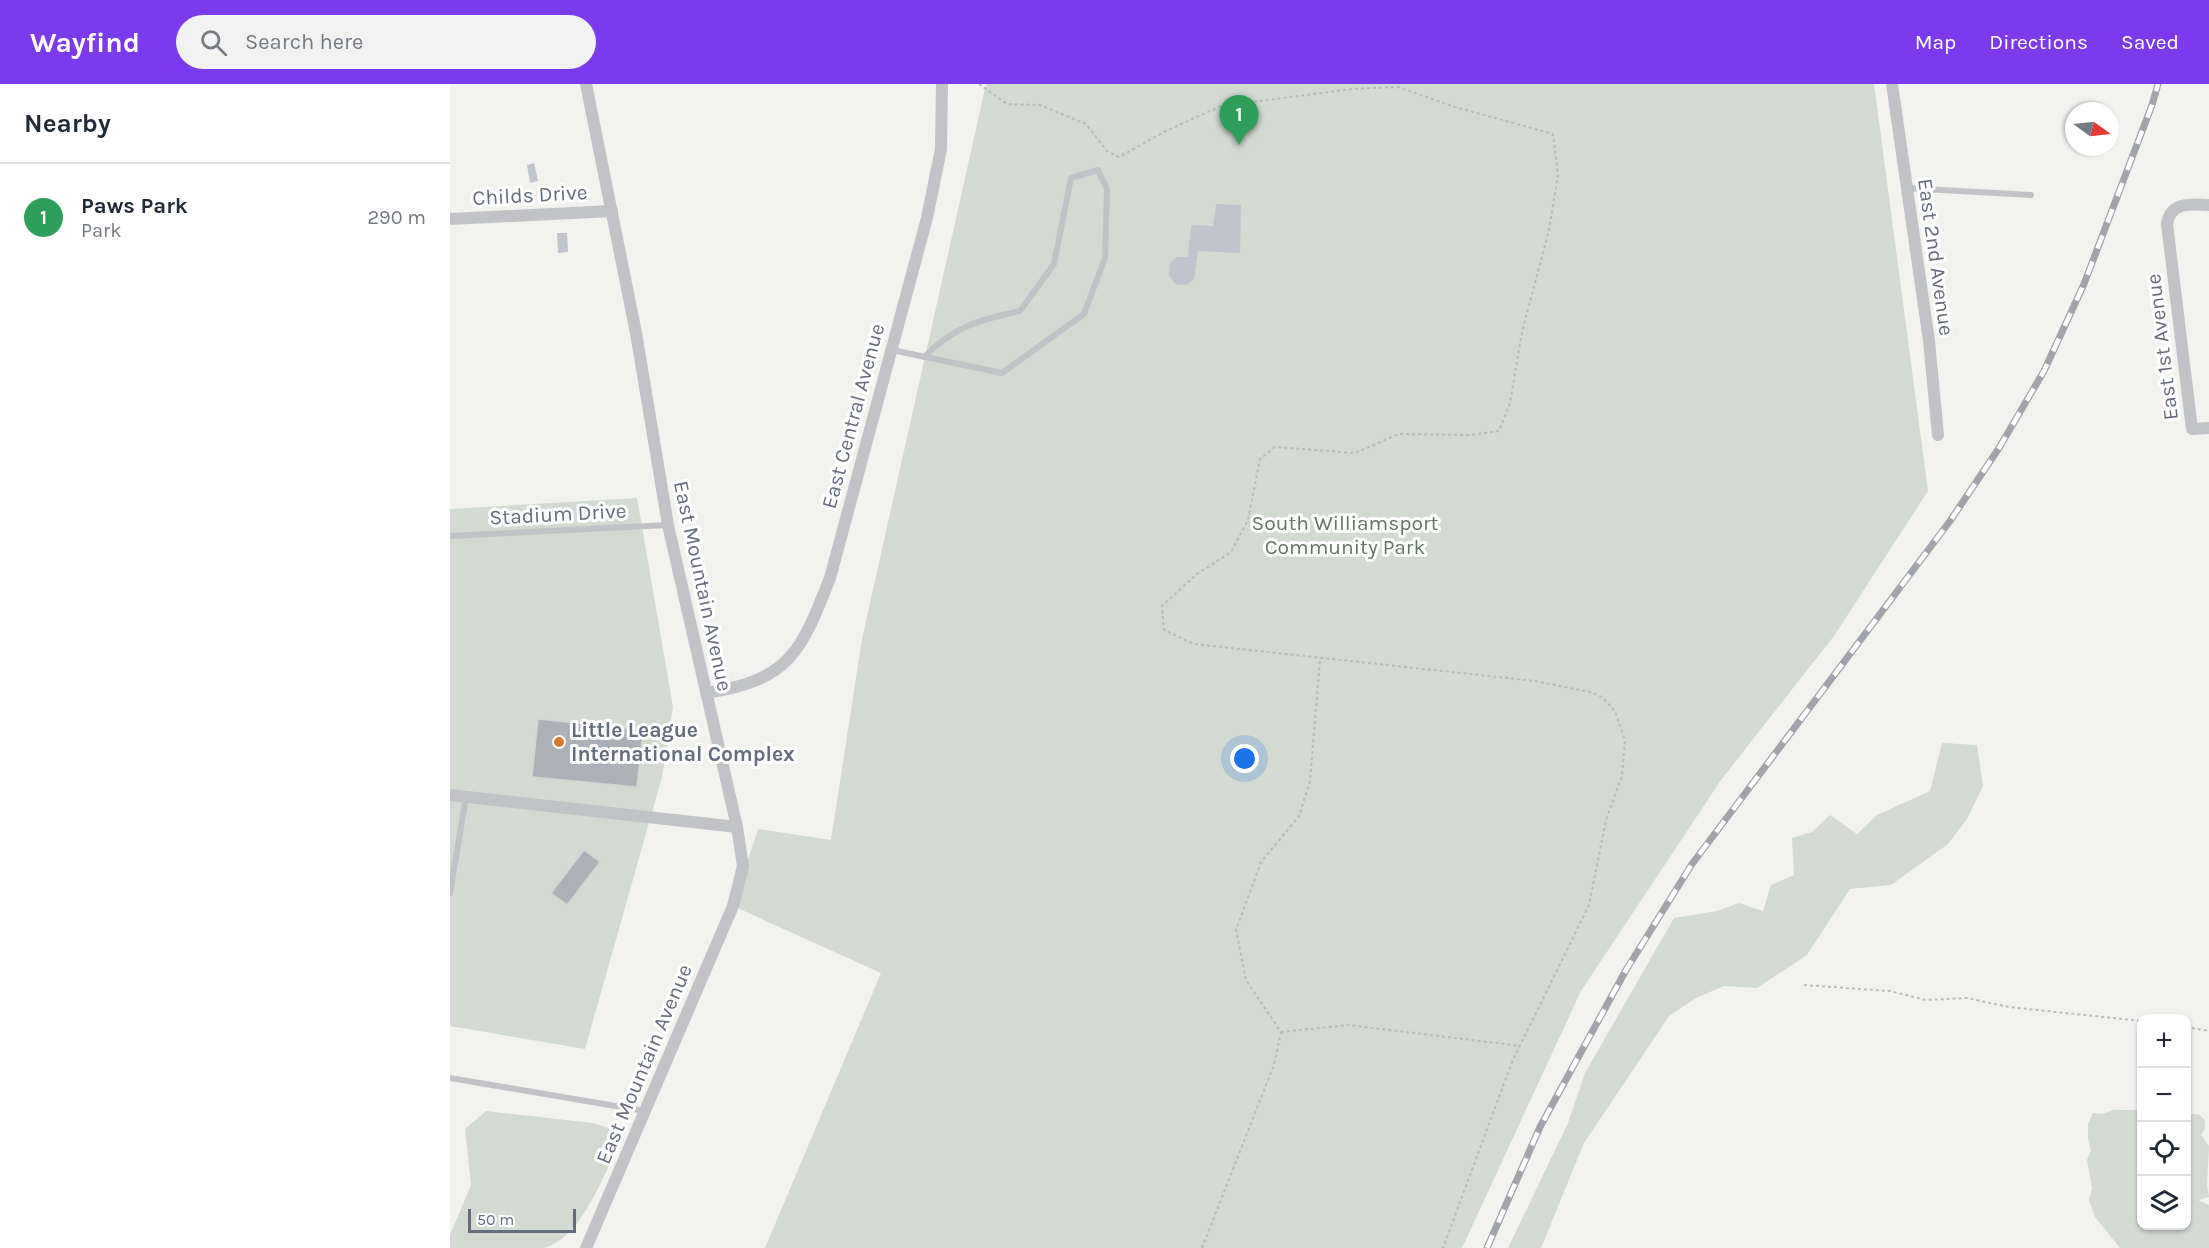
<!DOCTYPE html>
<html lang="en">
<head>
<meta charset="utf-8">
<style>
	:root { --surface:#fff; --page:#f2f2f3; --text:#1f2937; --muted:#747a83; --line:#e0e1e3; --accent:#7c3aed }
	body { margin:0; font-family:Karla,sans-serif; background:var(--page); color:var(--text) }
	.controls { position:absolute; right:18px; bottom:18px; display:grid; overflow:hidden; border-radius:12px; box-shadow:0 2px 4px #0004 }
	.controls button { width:54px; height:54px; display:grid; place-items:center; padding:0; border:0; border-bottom:2px solid var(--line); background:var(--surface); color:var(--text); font:30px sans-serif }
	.compass { position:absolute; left:1615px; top:18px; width:54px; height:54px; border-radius:50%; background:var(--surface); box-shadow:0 2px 4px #0004; rotate:105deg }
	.scale { position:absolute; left:18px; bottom:15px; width:108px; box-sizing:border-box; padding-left:6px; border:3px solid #646d7e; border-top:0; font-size:16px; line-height:21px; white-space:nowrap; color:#646d7e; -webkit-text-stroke:4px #fff; paint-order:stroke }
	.you { position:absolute; left:795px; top:675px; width:21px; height:21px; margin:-15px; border:4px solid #fff; border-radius:50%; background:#1a73e8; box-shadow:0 0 0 9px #1a73e833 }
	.badge { display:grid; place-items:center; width:39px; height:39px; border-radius:50%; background:var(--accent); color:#fff; font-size:20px; font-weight:700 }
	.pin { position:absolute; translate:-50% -50px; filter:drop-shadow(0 2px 3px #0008) }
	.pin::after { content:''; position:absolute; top:32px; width:21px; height:18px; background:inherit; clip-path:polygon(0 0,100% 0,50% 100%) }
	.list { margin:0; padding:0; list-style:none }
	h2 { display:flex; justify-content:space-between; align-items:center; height:78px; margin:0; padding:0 24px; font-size:26px }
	h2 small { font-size:20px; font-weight:400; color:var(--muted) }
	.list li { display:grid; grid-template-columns:39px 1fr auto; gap:18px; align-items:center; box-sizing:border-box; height:108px; padding:0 24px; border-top:2px solid var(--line) }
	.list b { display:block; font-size:22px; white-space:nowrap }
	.list p { margin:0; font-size:20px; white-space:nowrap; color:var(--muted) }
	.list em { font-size:20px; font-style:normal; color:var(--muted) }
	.icon { flex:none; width:33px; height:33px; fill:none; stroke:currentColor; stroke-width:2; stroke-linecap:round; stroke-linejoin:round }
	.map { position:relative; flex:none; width:1759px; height:1164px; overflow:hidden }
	header { display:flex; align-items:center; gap:36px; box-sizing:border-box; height:84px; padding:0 30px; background:var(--accent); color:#fff }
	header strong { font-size:28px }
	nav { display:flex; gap:33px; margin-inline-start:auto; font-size:21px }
	.search { width:420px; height:54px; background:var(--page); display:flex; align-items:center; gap:15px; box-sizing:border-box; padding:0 21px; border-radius:33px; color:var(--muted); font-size:22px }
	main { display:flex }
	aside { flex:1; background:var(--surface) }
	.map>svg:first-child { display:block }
</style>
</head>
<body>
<header>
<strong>Wayfind</strong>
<div class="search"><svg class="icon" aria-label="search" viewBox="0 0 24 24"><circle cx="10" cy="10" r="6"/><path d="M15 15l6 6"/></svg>Search here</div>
<nav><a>Map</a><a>Directions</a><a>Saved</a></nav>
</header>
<main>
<aside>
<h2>Nearby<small></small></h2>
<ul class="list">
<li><span class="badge" style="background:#2e9e5b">1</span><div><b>Paws Park</b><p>Park</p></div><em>290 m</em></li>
</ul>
</aside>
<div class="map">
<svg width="1759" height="1164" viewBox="0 0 1759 1164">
	<rect width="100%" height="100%" fill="#f2f3ef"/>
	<g fill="#d2dad1">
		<polygon points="536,0 1424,0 1478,407 1384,552 1271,696 1131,907 1012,1164 315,1164 431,889 283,822 308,745 381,756 412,555"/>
		<polygon points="187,414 223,623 212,693 135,965 0,942 0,425"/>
		<polygon points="1492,659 1527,661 1533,702 1517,735 1498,760 1441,801 1400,805 1357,871 1307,904 1274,902 1246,914 1219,932 1134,1059 1091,1164 1058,1164 1118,1039 1135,989 1224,834 1267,827 1289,819 1313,827 1321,801 1344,791 1342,754 1362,748 1380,731 1407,750 1427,731 1480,707"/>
		<polygon points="1664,1026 1691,1026 1692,1142 1736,1142 1737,1030 1748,1030 1755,1036 1755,1045 1751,1051 1759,1062 1757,1100 1759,1113 1748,1116 1759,1121 1759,1164 1670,1164 1645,1133 1639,1116 1642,1104 1637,1076 1641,1066 1638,1055 1638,1040 1643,1029 1652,1030"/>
		<path d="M36 1027 143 1039 174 1049C158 1081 132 1157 93 1164 70 1164 26 1164 0 1164V1151L21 1101 15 1045Z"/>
	</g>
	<g fill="#c0c5cd">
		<polygon points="84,79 88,97 80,99 77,81"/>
		<polygon points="766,120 791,121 790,169 748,167 744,195 737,201 725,200 719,191 720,179 727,173 738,173 741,141 763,142"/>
		<polygon points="107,149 117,149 118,168 108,169"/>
	</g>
	<g fill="#adb1b7" stroke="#d4d4d2" stroke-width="1.5">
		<polygon points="88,635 193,646 187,703 82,693"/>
		<polygon points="134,766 150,778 117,821 101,809"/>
	</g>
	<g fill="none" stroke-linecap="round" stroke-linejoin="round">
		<g stroke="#babbbe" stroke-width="2" stroke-dasharray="3 3" stroke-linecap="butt">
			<polyline points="529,0 557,20 590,21 636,40 657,67 669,73 714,48 771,22 902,5 948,3 1005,23 1103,50 1108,91 1099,146 1072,248 1060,319 1049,347 1020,351 949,350 905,369 825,363 810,375 798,436 781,468 747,490 712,522 714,546 744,560 1085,597 1140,608 1152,613 1165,627 1175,656 1172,692 1156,736 1139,821 1062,978 993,1164"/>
			<polyline points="1354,901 1440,907 1476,916 1517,914 1559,923 1692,937"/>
			<polyline points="1736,943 1759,947"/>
			<polyline points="831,948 899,941 1070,962"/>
			<polyline points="752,1164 824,981 831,948 796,896 786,846 811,778 849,732 860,697 870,576"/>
		</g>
		<g stroke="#c1c3c7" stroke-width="6">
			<polyline points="1456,104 1581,111"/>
			<path d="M442 266 552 289 634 230 655 174 657 105 648 86 621 94 604 180 570 227C529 236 505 242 474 273"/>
			<polyline points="0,452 218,441"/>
			<polyline points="0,809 16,713"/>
			<polyline points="0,994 195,1027"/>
		</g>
		<g stroke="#c1c3c7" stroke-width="12">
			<polyline points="136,0 186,249 218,441 287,743 293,782 283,822 136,1164"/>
			<polyline points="1442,0 1479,257 1488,351"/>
			<path d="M1759 121C1741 120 1720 118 1717 140L1742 345 1759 344"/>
			<polyline points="0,135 162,127"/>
			<path d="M256 609C340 596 351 568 380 494L477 134 491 65 492 0"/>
			<polyline points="0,711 287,743"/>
		</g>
		<g stroke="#a1a5ab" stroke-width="7">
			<polyline id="rail" points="1037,1164 1090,1043 1176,886 1242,780 1500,437 1549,364 1594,287 1634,200 1702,21 1708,0"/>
		</g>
		<use href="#rail" stroke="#fff" stroke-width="4.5" stroke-dasharray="14" stroke-linecap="butt"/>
	</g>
	<circle fill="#d67b2d" stroke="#fff" stroke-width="2" cx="109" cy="658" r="6"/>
	<g text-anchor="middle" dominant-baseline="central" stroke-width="6" stroke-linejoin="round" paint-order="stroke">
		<g font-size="21" fill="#646d7e" stroke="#fff">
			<text transform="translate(80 111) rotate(-3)">Childs Drive</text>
			<text transform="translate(1486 173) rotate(82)">East 2nd Avenue</text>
			<text transform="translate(1712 263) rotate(-97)">East 1st Avenue</text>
			<text transform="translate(403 332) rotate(-75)">East Central Avenue</text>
			<text transform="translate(108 430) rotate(-3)">Stadium Drive</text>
			<text transform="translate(253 502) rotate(78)">East Mountain Avenue</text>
			<text transform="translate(194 980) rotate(-67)">East Mountain Avenue</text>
		</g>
		<g font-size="21" fill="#637663" stroke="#fff">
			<text x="895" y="439">South Williamsport<tspan x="895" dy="24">Community Park</tspan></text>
		</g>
		<g font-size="21" font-weight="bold" fill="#646d7e" stroke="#fff" text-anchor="start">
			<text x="121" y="646">Little League<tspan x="121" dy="24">International Complex</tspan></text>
		</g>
	</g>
</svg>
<div class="controls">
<button>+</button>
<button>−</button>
<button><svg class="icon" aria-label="locate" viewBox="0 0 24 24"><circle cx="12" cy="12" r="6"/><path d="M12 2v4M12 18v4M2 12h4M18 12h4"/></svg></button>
<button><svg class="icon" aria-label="layers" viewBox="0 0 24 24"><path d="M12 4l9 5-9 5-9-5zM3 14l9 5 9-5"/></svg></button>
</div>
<svg class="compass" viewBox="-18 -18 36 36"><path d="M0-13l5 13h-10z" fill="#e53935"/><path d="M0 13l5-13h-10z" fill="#747a83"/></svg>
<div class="scale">50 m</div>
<div class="you"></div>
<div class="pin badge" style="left:789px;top:61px;background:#2e9e5b">1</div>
</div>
</main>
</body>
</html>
